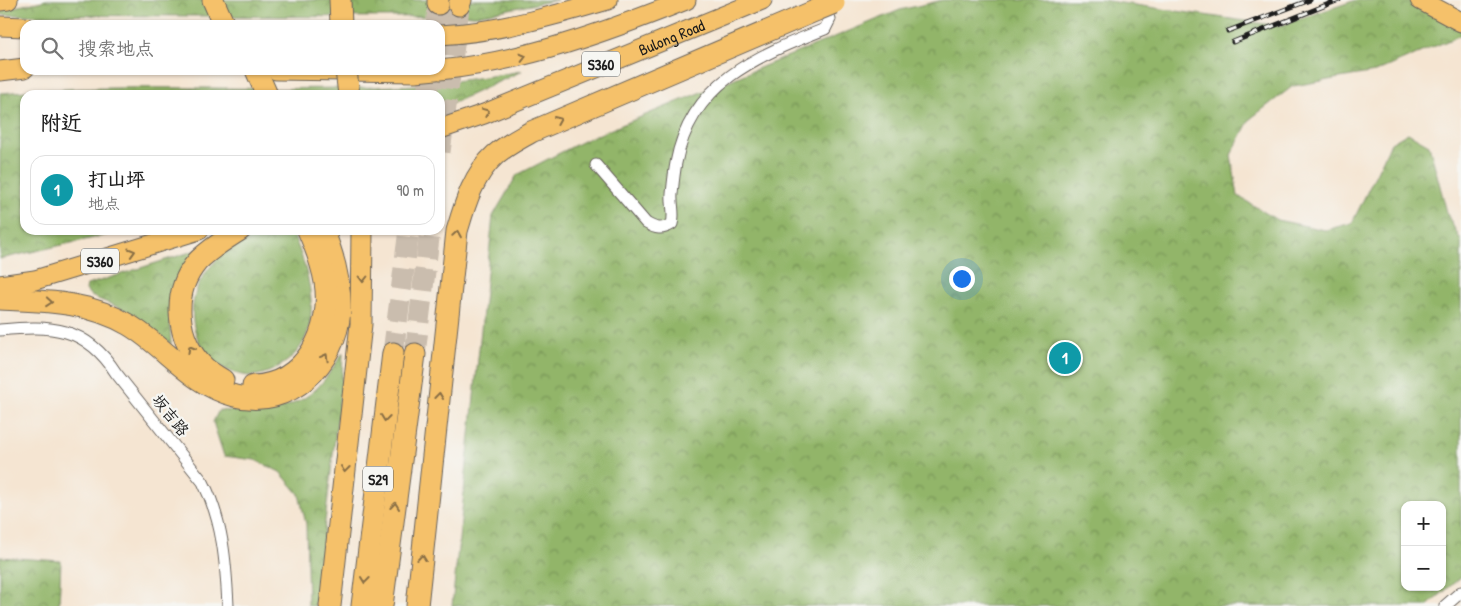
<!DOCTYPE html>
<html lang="zh">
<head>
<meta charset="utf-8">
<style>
	:root { --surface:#fff; --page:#f6f6f6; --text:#222; --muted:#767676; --line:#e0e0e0; --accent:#b45309 }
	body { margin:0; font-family:"Patrick Hand","LXGW WenKai TC",sans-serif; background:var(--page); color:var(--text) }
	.controls { position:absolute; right:15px; bottom:15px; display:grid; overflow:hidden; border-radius:10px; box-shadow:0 1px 4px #0004 }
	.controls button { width:45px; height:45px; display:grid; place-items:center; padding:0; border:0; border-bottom:1px solid var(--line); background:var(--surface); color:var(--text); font:25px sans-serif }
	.you { position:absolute; left:961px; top:278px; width:18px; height:18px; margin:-12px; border:4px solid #fff; border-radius:50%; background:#1a73e8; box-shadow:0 0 0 8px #1a73e833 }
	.badge { display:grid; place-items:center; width:32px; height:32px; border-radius:50%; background:var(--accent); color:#fff; font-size:16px; font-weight:700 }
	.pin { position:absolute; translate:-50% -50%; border:2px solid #fff; box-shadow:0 1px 5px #0006 }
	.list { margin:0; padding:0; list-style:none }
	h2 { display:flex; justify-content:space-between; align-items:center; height:65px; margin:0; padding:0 20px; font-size:21px }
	h2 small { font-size:16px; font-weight:400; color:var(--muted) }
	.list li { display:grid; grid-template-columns:32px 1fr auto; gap:15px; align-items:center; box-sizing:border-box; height:70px; margin:0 10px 10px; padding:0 10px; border:1px solid var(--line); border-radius:15px }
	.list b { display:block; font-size:19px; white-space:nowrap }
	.list p { margin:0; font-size:16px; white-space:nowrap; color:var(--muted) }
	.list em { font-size:16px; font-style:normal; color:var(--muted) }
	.icon { flex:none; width:28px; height:28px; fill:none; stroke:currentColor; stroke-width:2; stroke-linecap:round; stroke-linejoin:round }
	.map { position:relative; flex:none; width:1461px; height:606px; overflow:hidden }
	.search { position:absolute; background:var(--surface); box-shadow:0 1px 4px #0004; left:20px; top:20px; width:425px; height:55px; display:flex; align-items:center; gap:12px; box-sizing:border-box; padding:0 18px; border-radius:15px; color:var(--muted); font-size:19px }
	.panel { position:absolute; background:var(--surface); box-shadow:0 1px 4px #0004; left:20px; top:90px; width:425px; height:145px; border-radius:15px }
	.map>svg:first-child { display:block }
</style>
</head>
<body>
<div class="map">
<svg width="1461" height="606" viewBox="0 0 1461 606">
	<defs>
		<pattern id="forest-crowns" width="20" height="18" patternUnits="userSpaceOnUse" patternTransform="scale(1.25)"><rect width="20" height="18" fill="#92b569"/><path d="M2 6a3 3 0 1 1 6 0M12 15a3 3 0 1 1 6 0" fill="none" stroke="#769256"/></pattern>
	</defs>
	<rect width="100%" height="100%" fill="#f6f6f2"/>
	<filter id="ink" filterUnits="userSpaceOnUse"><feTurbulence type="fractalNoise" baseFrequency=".02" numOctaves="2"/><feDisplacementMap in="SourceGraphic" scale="10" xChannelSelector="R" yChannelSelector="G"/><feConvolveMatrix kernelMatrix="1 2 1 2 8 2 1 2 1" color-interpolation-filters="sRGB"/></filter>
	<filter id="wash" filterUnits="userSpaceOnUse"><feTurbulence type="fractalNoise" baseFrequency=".0096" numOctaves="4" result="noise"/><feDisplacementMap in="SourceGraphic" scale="20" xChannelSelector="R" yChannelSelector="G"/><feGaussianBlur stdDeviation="1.12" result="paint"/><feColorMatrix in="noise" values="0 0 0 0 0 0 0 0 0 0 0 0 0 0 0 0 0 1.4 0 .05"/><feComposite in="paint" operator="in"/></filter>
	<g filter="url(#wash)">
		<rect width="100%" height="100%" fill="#f5e5d2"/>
		<g fill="url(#forest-crowns)" stroke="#576842" fill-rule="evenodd">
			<polygon points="47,0 557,0 478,15 396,17 0,15 0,10"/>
			<path d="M943 0H1101L1279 26 1356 0H1413L1461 27V35L1375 72 1293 86 1250 119 1231 155 1238 196 1277 220 1325 230 1352 223 1391 143 1408 133 1429 145 1448 216 1461 241V577L1427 606H452L493 216 517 175 585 140 900 10ZM1405 505H1442V587H1405Z"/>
			<path d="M522 71 440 109V95H25V230H129L0 259V93C132 82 265 93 398 86 439 84 480 78 522 71Z"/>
			<path d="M253 230H291C310 271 330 339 278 367 268 373 255 378 242 375 202 367 182 323 198 286 207 265 234 242 253 230Z"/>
			<path d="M200 249C167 289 168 293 171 344L125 310 91 296 86 290 87 285Z"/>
			<path d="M343 353 342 379 315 606H308L306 524 299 494 280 472 255 460 224 456 213 422 219 410C252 413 288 414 315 390 326 380 334 365 343 353Z"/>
			<polygon points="0,557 61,561 59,606 0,606"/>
		</g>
	</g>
	<g filter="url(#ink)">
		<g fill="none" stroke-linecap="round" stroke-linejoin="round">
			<g stroke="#cabdae" stroke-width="21" stroke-dasharray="21 11" stroke-linecap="butt">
				<polyline points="436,25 439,0"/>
				<polyline points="427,95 430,70"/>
				<polyline points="440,152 460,0"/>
				<polyline points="393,353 409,230"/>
				<polyline points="415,354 430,230"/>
			</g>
			<g stroke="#68625c" stroke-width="13">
				<g id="minor">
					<path d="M596 165 646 223C656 229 662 230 672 224 675 214 671 205 672 194 673 184 674 173 676 163 691 82 757 56 825 29L830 19 824 2"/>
					<path d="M0 330C51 325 86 326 116 373L203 482C223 521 226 563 228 606"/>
					<polyline points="1445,606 1461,592"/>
				</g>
			</g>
			<g stroke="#68625c" stroke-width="21">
				<g id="primary">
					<polyline points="1420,0 1461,22"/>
					<path id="s1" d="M440 129 484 114 762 0"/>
					<polyline points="0,285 35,280 199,230"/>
				</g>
			</g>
			<g stroke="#68625c" stroke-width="21">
				<g id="trunk">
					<polyline points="0,1 8,0"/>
					<polyline points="0,26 25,27"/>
					<path d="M440 35C498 32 553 16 608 0"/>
					<polyline points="276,70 415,72 436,70"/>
					<path d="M440 70C526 61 606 32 686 0"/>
					<polyline points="0,71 25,68"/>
				</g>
			</g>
			<g stroke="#68625c" stroke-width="23">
				<g id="motorway">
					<polyline points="213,0 224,25"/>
					<polyline points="340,0 341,25"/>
					<polyline points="438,4 438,0"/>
					<polyline points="459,5 461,0"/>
					<polyline points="256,70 267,95"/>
					<path d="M0 299C44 301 89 301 129 325 166 347 191 385 235 396 290 410 336 364 340 311 341 282 334 256 323 230"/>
					<path d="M223 380C217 376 209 372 204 367 176 340 171 293 197 262 209 249 226 239 240 230"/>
					<path d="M253 386C305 384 333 330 325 282 322 264 315 246 308 230"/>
					<polyline points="330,606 361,324 362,230"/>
					<polyline points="362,606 393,353"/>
					<polyline points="382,606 415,354"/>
					<path d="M417 606 457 231C465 204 473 175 495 155 505 146 519 139 531 132L817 10"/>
				</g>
			</g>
			<use href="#minor" stroke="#fff" stroke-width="11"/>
			<use href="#primary" stroke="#f5c16b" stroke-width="19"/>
			<use href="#trunk" stroke="#f5c16b" stroke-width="19"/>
			<use href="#motorway" stroke="#f5c16b" stroke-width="21"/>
			<g stroke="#1c1c1c" stroke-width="5">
				<g id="rail">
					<polyline points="1228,31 1310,0"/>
					<polyline points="1233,42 1339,0"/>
				</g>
			</g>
			<use href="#rail" stroke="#f6f6f2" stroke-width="3" stroke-dasharray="9" stroke-linecap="butt"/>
			<g stroke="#68625c" stroke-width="23" stroke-linecap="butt">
				<g id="motorway-bridge">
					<polyline points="817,10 834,3"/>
					<polyline points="346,70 349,95"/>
				</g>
			</g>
			<use href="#motorway-bridge" stroke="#f5c16b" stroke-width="21"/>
		</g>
		<defs><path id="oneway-chevron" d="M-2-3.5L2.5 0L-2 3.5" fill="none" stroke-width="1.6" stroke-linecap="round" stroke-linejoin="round" transform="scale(1.25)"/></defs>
		<g stroke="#886e44">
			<use href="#oneway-chevron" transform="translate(523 57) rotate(-14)"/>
			<use href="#oneway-chevron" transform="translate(486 112) rotate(-22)"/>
			<use href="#oneway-chevron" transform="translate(558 120) rotate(-23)"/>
			<use href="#oneway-chevron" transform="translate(457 234) rotate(-81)"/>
			<use href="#oneway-chevron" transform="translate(132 252) rotate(-17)"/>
			<use href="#oneway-chevron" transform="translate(363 279) rotate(90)"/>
			<use href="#oneway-chevron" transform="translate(49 302) rotate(5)"/>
			<use href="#oneway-chevron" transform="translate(191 349) rotate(-120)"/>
			<use href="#oneway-chevron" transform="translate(325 357) rotate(-61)"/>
			<use href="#oneway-chevron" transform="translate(439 396) rotate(-84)"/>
			<use href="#oneway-chevron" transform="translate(385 418) rotate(97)"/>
			<use href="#oneway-chevron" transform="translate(345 469) rotate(97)"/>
			<use href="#oneway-chevron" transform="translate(395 506) rotate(-83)"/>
			<use href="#oneway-chevron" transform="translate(422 558) rotate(-84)"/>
			<use href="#oneway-chevron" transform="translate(365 580) rotate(97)"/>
		</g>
	</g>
	<g text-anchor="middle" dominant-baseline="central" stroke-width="4.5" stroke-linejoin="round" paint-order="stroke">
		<g fill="#f6f6f2" stroke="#5d5d5c" stroke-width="1">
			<rect x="582" y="51.5" width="38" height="25" rx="4"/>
			<rect x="81" y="248.5" width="38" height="25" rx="4"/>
			<rect x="363" y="466.5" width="30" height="25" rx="4"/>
		</g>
		<g font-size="15" font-weight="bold" fill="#1c1c1c">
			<text x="601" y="64">S360</text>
			<text x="100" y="261">S360</text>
			<text x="378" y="479">S29</text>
		</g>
		<g font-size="16" fill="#1c1c1c" stroke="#f6f6f2">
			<text stroke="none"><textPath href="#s1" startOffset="249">Bulong Road</textPath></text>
			<text transform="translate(171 415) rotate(51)">坂吉路</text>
		</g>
	</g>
</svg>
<div class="controls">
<button>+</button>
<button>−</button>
</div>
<div class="you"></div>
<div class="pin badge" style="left:1065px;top:358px;background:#0f9aa8">1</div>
<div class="search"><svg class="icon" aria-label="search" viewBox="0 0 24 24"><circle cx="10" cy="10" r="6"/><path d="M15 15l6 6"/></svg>搜索地点</div>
<section class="panel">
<h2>附近<small></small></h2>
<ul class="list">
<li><span class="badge" style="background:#0f9aa8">1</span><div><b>打山坪</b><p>地点</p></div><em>90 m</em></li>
</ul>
</section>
</div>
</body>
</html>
